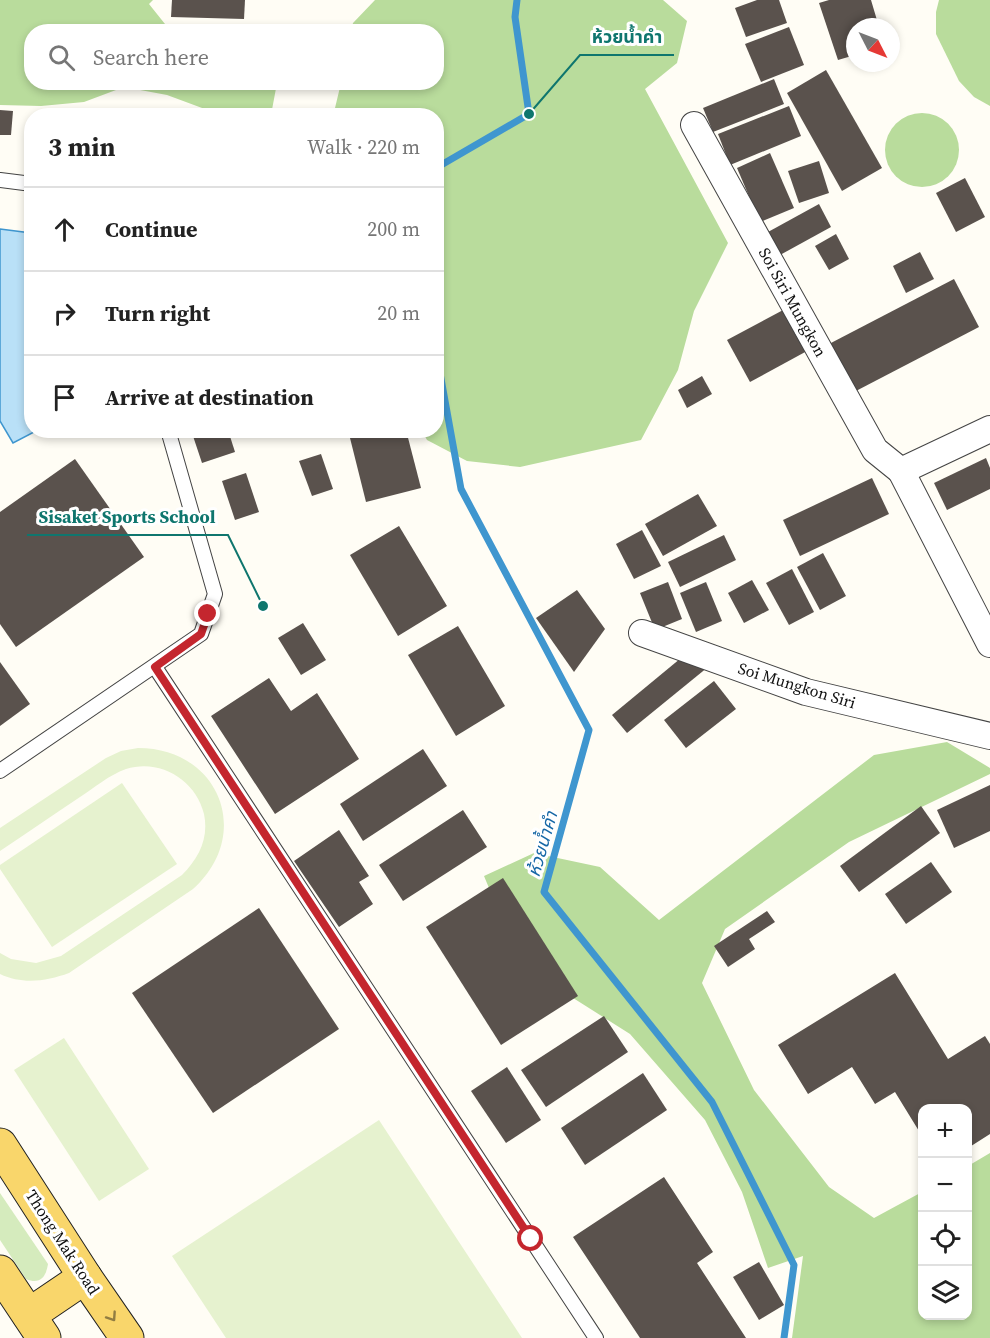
<!DOCTYPE html>
<html lang="en">
<head>
<meta charset="utf-8">
<style>
	:root { --surface:#fff; --page:#f6f6f6; --text:#222; --muted:#767676; --line:#e0e0e0 }
	body { margin:0; font-family:"Source Serif 4","Noto Sans Thai",serif; background:var(--page); color:var(--text) }
	.controls { position:absolute; right:18px; bottom:18px; display:grid; overflow:hidden; border-radius:12px; box-shadow:0 3px 9px #0003 }
	.controls button { width:54px; height:54px; display:grid; place-items:center; padding:0; border:0; border-bottom:2px solid var(--line); background:var(--surface); color:var(--text); font:30px sans-serif }
	.compass { position:absolute; left:846px; top:18px; width:54px; height:54px; border-radius:50%; background:var(--surface); box-shadow:0 3px 9px #0003; rotate:132deg }
	.stop { position:absolute; width:18px; height:18px; margin:-14px; border:4px solid #c4262e; border-radius:50%; background:#fff }
	.stop.end { background:#c4262e; border-color:#fff; box-shadow:0 2px 6px #0008 }
	.list { margin:0; padding:0; list-style:none }
	h2 { display:flex; justify-content:space-between; align-items:center; height:78px; margin:0; padding:0 24px; font-size:26px }
	h2 small { font-size:20px; font-weight:400; color:var(--muted) }
	.list li { display:grid; grid-template-columns:39px 1fr auto; gap:18px; align-items:center; box-sizing:border-box; height:84px; padding:0 24px; border-top:2px solid var(--line) }
	.list b { display:block; font-size:22px; white-space:nowrap }
	.list em { font-size:20px; font-style:normal; color:var(--muted) }
	.icon { flex:none; width:33px; height:33px; fill:none; stroke:currentColor; stroke-width:2; stroke-linecap:round; stroke-linejoin:round }
	.map { position:relative; flex:none; width:990px; height:1338px; overflow:hidden }
	.search { position:absolute; background:var(--surface); box-shadow:0 3px 9px #0003; left:24px; top:24px; width:420px; height:66px; display:flex; align-items:center; gap:15px; box-sizing:border-box; padding:0 21px; border-radius:24px; color:var(--muted); font-size:22px }
	.panel { position:absolute; background:var(--surface); box-shadow:0 3px 9px #0003; left:24px; top:108px; width:420px; height:330px; border-radius:24px }
	.map>svg:first-child { display:block }
</style>
</head>
<body>
<div class="map">
<svg width="990" height="1338" viewBox="0 0 990 1338">
	<rect width="100%" height="100%" fill="#fffdf5"/>
	<path fill="#d5ebbd" d="M0 1193 48 1264C46 1277 40 1285 26 1279L0 1240Z"/>
	<g fill="#b9dc9c">
		<polygon points="0,0 153,0 149,4 165,24 199,31 32,32 32,82 277,83 271,115 221,115 167,95 124,87 84,102 41,106 0,105"/>
		<polygon points="375,0 663,0 687,21 677,63 645,89 728,243 694,311 678,370 641,440 520,467 467,461 427,440 422,431 436,430 436,116 330,115 335,108 341,83 436,82 436,32 351,31 353,23"/>
		<polygon points="939,0 990,0 990,106 974,97 959,81 936,34 936,12"/>
		<circle cx="922" cy="150" r="37"/>
		<polygon points="947,742 990,768 990,774 849,842 725,929 702,983 754,1090 829,1187 874,1218 922,1192 922,1316 968,1316 968,1166 990,1153 990,1338 792,1338 803,1256 768,1268 742,1192 705,1120 630,1034 521,965 484,876 534,853 600,867 659,920 874,755"/>
	</g>
	<g fill="#e6f2cf">
		<path d="M138 748C219 748 254 834 193 889L69 973C47 981 23 985 0 974V953L11 959 36 963 61 956 182 875C199 858 209 838 204 814 196 780 160 758 126 769 109 775 94 788 80 797 53 815 27 833 0 851V828L106 758 121 751Z"/>
		<polygon points="122,783 177,864 52,947 0,869 0,865"/>
		<polygon points="64,1038 149,1169 99,1201 14,1070"/>
		<polygon points="379,1120 522,1338 226,1338 172,1256"/>
	</g>
	<polygon fill="#b9e0f7" stroke="#3f96cf" stroke-width="1.5" points="0,229 31,233 32,430 36,431 13,443 0,421"/>
	<g fill="none" stroke-linecap="round" stroke-linejoin="round">
		<g stroke="#3f96cf" stroke-width="7">
			<polyline points="436,168 529,114 515,17 517,0"/>
			<polyline points="436,351 461,489 589,730 544,892 712,1102 794,1265 784,1338"/>
		</g>
	</g>
	<g fill="#5a524d">
		<polygon points="172,0 245,0 244,19 171,17"/>
		<polygon points="757,0 779,0 787,23 746,37 735,8"/>
		<polygon points="829,0 871,0 879,27 855,27 855,55 838,60 819,3"/>
		<polygon points="789,27 804,65 761,82 745,44"/>
		<polygon points="826,70 882,168 842,191 787,93"/>
		<polygon points="774,79 784,104 713,132 703,108"/>
		<polygon points="789,106 801,136 730,165 718,134"/>
		<rect x="124" y="109" width="43" height="7"/>
		<polygon points="0,110 13,111 11,135 0,135"/>
		<polygon points="770,153 794,208 760,222 737,168"/>
		<polygon points="819,161 829,193 799,203 788,171"/>
		<polygon points="965,178 985,217 956,232 936,193"/>
		<polygon points="819,204 831,227 780,255 768,232"/>
		<polygon points="836,234 849,259 829,270 815,246"/>
		<polygon points="920,252 934,279 906,293 893,266"/>
		<polygon points="954,279 979,327 854,392 829,344"/>
		<polygon points="785,309 807,351 750,382 727,340"/>
		<polygon points="702,376 712,394 687,408 678,390"/>
		<polygon points="191,430 228,430 235,452 202,463"/>
		<polygon points="348,430 406,430 421,488 366,502"/>
		<polygon points="321,454 333,489 312,496 299,461"/>
		<polygon points="986,458 990,468 990,489 947,510 934,483"/>
		<polygon points="75,459 144,557 16,647 0,624 0,512"/>
		<polygon points="246,473 259,512 235,520 222,481"/>
		<polygon points="872,478 889,514 800,556 783,520"/>
		<polygon points="698,494 717,526 663,556 645,524"/>
		<polygon points="399,526 447,606 398,636 350,555"/>
		<polygon points="642,530 661,566 634,579 616,544"/>
		<polygon points="724,535 736,560 680,587 668,562"/>
		<polygon points="823,553 846,596 820,610 797,567"/>
		<polygon points="792,569 814,612 789,625 766,583"/>
		<polygon points="752,580 769,610 744,623 728,593"/>
		<polygon points="668,582 682,619 655,630 640,593"/>
		<polygon points="706,582 722,621 696,632 680,593"/>
		<polygon points="577,590 605,629 574,672 536,618"/>
		<polygon points="303,623 326,660 301,675 278,638"/>
		<polygon points="458,626 505,706 456,736 408,655"/>
		<polygon points="681,658 708,667 627,733 612,715"/>
		<polygon points="0,662 30,704 0,726"/>
		<polygon points="269,678 291,711 317,693 359,759 275,814 211,716"/>
		<polygon points="714,681 736,709 686,748 664,720"/>
		<polygon points="423,749 447,786 363,841 340,804"/>
		<polygon points="990,785 990,831 954,848 937,810"/>
		<polygon points="921,806 940,833 859,892 840,866"/>
		<polygon points="463,810 487,847 403,901 379,865"/>
		<polygon points="339,830 369,876 359,882 373,904 339,927 294,861"/>
		<polygon points="931,862 952,892 906,924 885,894"/>
		<polygon points="503,878 578,996 501,1045 426,927"/>
		<polygon points="259,908 339,1029 213,1113 132,993"/>
		<polygon points="767,911 775,922 749,939 755,949 728,967 714,946"/>
		<polygon points="895,973 948,1059 985,1036 990,1044 990,1134 968,1148 968,1108 922,1108 922,1136 895,1092 875,1104 852,1067 808,1094 778,1045"/>
		<polygon points="604,1016 628,1052 546,1107 521,1070"/>
		<polygon points="507,1067 541,1120 506,1143 471,1091"/>
		<polygon points="643,1073 667,1110 585,1165 561,1128"/>
		<polygon points="664,1177 713,1252 697,1263 746,1338 640,1338 573,1237"/>
		<polygon points="759,1262 784,1305 759,1320 733,1277"/>
	</g>
	<g fill="none" stroke-linecap="round" stroke-linejoin="round">
		<g stroke="#444" stroke-width="16">
			<g id="service">
				<polyline points="0,180 32,184"/>
				<polyline points="155,667 596,1338"/>
				<polyline points="0,771 201,634 215,594 168,430"/>
			</g>
		</g>
		<g stroke="#444" stroke-width="28">
			<g id="minor">
				<polyline points="694,125 875,450 901,471"/>
				<polyline points="990,429 901,471 990,644"/>
				<polyline points="642,633 806,692 990,736"/>
			</g>
		</g>
		<g stroke="#222" stroke-width="35">
			<g id="primary">
				<polyline points="0,1145 85,1277 127,1338"/>
				<polyline points="0,1272 44,1338"/>
				<polyline points="29,1315 85,1277"/>
			</g>
		</g>
		<use href="#service" stroke="#fff" stroke-width="14"/>
		<use href="#minor" stroke="#fff" stroke-width="26"/>
		<use href="#primary" stroke="#f9d66b" stroke-width="33"/>
	</g>
	<defs><path id="oneway-chevron" d="M-2-3.5L2.5 0L-2 3.5" fill="none" stroke-width="1.6" stroke-linecap="round" stroke-linejoin="round" transform="scale(1.5)"/></defs>
	<use stroke="#917d42" href="#oneway-chevron" transform="translate(112 1317) rotate(56)"/>
	<g fill="none" stroke-linecap="round" stroke-linejoin="round">
		<polyline stroke="#c4262e" stroke-width="8" points="208,614 201,634 155,667 531,1239"/>
	</g>
	<g text-anchor="middle" dominant-baseline="central" stroke-width="6" stroke-linejoin="round" paint-order="stroke">
		<g font-size="16" fill="#111" stroke="#fff">
			<text transform="translate(793 302) rotate(61)">Soi Siri Mungkon</text>
			<text transform="translate(797 685) rotate(17)">Soi Mungkon Siri</text>
			<text transform="translate(63 1242) rotate(57)">Thong Mak Road</text>
		</g>
		<g font-size="18" font-style="italic" fill="#1768a6" stroke="#fff">
			<text transform="translate(542 844) rotate(-74)">ห้วยน้ำคำ</text>
		</g>
	</g>
	<path fill="none" stroke="#0f766e" stroke-width="2" d="M529 114L580 55H674M263 606L228 535H27"/>
	<g fill="#0f766e" stroke="#fff" stroke-width="2">
		<circle cx="529" cy="114" r="6"/>
		<circle cx="263" cy="606" r="6"/>
	</g>
	<g font-size="18" text-anchor="middle" font-weight="bold" fill="#0f766e" stroke="#fff" stroke-width="6" stroke-linejoin="round" paint-order="stroke">
		<text x="627" y="43">ห้วยน้ำคำ</text>
		<text x="127" y="523">Sisaket Sports School</text>
	</g>
</svg>
<div class="controls">
<button>+</button>
<button>−</button>
<button><svg class="icon" aria-label="locate" viewBox="0 0 24 24"><circle cx="12" cy="12" r="6"/><path d="M12 2v4M12 18v4M2 12h4M18 12h4"/></svg></button>
<button><svg class="icon" aria-label="layers" viewBox="0 0 24 24"><path d="M12 4l9 5-9 5-9-5zM3 14l9 5 9-5"/></svg></button>
</div>
<svg class="compass" viewBox="-18 -18 36 36"><path d="M0-13l5 13h-10z" fill="#e53935"/><path d="M0 13l5-13h-10z" fill="#767676"/></svg>
<div class="stop" style="left:531px;top:1239px"></div>
<div class="stop end" style="left:208px;top:614px"></div>
<div class="search"><svg class="icon" aria-label="search" viewBox="0 0 24 24"><circle cx="10" cy="10" r="6"/><path d="M15 15l6 6"/></svg>Search here</div>
<section class="panel">
<h2>3 min<small>Walk · 220 m</small></h2>
<ul class="list">
<li><svg class="icon" aria-label="ahead" viewBox="0 0 24 24"><path d="M12 20V5M6 11l6-6 6 6"/></svg><div><b>Continue</b></div><em>200 m</em></li>
<li><svg class="icon" aria-label="right" viewBox="0 0 24 24"><path d="M7 20v-9h11M14 6l5 5-5 5"/></svg><div><b>Turn right</b></div><em>20 m</em></li>
<li><svg class="icon" aria-label="arrive" viewBox="0 0 24 24"><path d="M6 21V4h12l-3 4 3 4H6"/></svg><div><b>Arrive at destination</b></div></li>
</ul>
</section>
</div>
</body>
</html>
